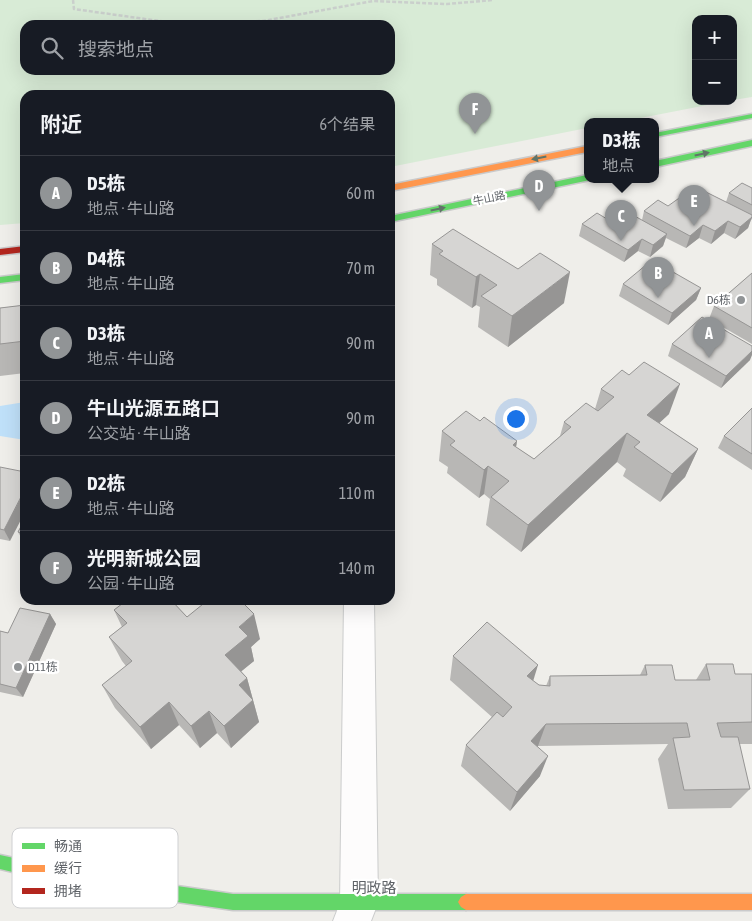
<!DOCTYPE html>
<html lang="zh">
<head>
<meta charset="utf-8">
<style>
	:root { --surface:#171b24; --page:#20242c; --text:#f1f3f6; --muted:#9ea1a6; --line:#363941; --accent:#919496 }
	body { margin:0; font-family:"Asap Condensed","Noto Sans SC",sans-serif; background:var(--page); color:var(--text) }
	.controls { position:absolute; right:15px; top:15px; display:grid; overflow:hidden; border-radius:10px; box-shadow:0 5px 20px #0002 }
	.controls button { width:45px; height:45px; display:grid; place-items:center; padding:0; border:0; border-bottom:1px solid var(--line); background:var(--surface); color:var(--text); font:25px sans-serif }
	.you { position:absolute; left:515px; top:418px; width:18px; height:18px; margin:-12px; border:4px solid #fff; border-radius:50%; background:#1a73e8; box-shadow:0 0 0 8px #1a73e833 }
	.badge { display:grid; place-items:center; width:32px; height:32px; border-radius:50%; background:var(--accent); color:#fff; font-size:16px; font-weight:700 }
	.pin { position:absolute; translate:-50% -41px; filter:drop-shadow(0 1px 2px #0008) }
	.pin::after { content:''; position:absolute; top:26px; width:18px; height:15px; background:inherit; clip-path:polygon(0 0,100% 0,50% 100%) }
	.popup { position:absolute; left:584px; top:118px; width:75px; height:65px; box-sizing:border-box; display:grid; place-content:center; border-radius:10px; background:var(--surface); filter:drop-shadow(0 1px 4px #0005); font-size:16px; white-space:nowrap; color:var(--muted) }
	.popup b { font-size:19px; color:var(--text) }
	.popup::after { content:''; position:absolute; left:50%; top:100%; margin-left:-10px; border:10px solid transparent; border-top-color:var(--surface) }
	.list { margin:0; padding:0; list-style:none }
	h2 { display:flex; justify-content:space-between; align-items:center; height:65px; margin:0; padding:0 20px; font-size:21px }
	h2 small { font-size:16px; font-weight:400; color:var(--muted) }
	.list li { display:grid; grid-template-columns:32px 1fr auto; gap:15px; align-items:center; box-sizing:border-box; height:75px; padding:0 20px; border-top:1px solid var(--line) }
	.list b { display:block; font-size:19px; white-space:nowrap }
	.list p { margin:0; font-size:16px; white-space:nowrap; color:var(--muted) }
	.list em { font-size:16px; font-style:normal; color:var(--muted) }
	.icon { flex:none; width:28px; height:28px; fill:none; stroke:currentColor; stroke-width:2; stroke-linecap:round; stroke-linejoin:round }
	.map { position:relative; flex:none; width:752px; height:921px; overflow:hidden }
	.search { position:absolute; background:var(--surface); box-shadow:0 5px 20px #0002; left:20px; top:20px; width:375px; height:55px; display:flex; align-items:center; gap:12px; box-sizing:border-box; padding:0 18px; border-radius:15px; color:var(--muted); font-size:19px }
	.panel { position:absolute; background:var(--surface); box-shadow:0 5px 20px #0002; left:20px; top:90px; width:375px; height:515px; border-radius:15px }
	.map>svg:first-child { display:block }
</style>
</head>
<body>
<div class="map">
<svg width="752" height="921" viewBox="0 0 752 921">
	<rect width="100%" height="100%" fill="#efeeea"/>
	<path fill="#d8ebd6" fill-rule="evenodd" d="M0 0H752V97L733 100V19H696V101H728L620 122H587V128L390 167V95H25V223L0 225ZM25 25H390V70H25Z"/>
	<polygon fill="#bfe0f9" points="25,402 25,440 0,436 0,406"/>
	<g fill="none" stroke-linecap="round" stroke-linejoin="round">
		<g stroke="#cbcccc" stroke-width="2">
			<polygon id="street" points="344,600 374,600 378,903 371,921 333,921 340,903"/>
		</g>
		<g stroke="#cacacb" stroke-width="3">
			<g id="fast">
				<polygon points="752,114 752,118 655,137 655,133"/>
				<polygon points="752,140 752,146 655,167 655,161"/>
				<polygon points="587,175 587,180 590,180 390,222 390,216"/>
				<polygon points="25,274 25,280 0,283 0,277"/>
				<polygon points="0,855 79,872 233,894 466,894 471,897 474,902 471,907 466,910 233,910 79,888 0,869"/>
			</g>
		</g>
		<g stroke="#cacacb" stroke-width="3">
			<g id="slow">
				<polygon points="587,146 587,152 390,191 390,185"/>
				<polygon points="466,894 752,894 752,910 466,910 461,907 458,902 461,897"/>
			</g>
		</g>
		<g stroke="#cacacb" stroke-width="3">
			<polygon id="jam" points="25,246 25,252 0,255 0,249"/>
		</g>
		<polyline stroke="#cacfcc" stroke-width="2.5" stroke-dasharray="4 2" stroke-linecap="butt" points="73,0 74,9 174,23 263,21 373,1 447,4 493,0"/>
		<use href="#street" fill="#fdfcfc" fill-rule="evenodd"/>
		<use href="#fast" fill="#63d668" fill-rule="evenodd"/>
		<use href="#slow" fill="#ff974d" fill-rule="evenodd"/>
		<use href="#jam" fill="#b3261e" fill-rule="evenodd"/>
	</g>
	<g fill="#b8b7b5">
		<polygon points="752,188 752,220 751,219 748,228 735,239 724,233 711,244 699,238 686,248 666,238 663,246 650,257 638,251 624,262 579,236 582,224 607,219 642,220 644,211 693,202 726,202 729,193"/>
		<polygon points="432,244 564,303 508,347 478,327 480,307 476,305 472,308 437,285 437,279 430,275"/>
		<polygon points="752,273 752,344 709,319 714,306"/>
		<polygon points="623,284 701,288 696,300 668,325 619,296"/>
		<polygon points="25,305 25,373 0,376 0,308"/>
		<polygon points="672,344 750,360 721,388 668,356"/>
		<polygon points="601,389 669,414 659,423 698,449 685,477 660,502 623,476 626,469 617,462 521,552 486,525 490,499 484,494 479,498 447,473 448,467 439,461 442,431 480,421 517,441 516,447 534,459 560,436 564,422 595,409"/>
		<polygon points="752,408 752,470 718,448 724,436"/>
		<polygon points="0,467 10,541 0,539"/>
		<polygon points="25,519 25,544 18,532"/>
		<polygon points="114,610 187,617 260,639 251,647 254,661 241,671 247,678 259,722 231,748 217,733 200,748 179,725 151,749 115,708 102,685 126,666 122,661 109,637 122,627"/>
		<polygon points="50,614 56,624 23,697 0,692 0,631 8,633"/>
		<polygon points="453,656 533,681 539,685 546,686 550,676 640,675 645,665 675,680 696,680 706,664 735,674 752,674 752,744 739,744 750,789 731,808 668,809 658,759 668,744 538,746 540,776 510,811 461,766 466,745 492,717 450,680"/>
	</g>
	<g fill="#969594">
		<polygon points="752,217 748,228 735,239 740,227"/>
		<polygon points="728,221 724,233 711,244 715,231"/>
		<polygon points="703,225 699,238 686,248 690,236"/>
		<polygon points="667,234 663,246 650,257 653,245"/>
		<polygon points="642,239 638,251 624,262 628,250"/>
		<polygon points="570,272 564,303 508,347 512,316"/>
		<polygon points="480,274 476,305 472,308 476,277"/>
		<polygon points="701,288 696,300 668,325 672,313"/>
		<polygon points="752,351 752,355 750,360 721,388 726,376"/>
		<polygon points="680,384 669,414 639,442 647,415"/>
		<polygon points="627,433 617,462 521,552 528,525"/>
		<polygon points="517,441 512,470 513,445"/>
		<polygon points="698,449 685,477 660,502 672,474"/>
		<polygon points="488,466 484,494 479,498 484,470"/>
		<polygon points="25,489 25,512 10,541 4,530"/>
		<polygon points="50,614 56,624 23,697 16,688"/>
		<polygon points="254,614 260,639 251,647 254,661 232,679 225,655 239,627"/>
		<polygon points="538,665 531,688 527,676"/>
		<polygon points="247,678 259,722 231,748 224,726 239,685"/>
		<polygon points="169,702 179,725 151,749 140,727"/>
		<polygon points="209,711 217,733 200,748 191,726"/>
		<polygon points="546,724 538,746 523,762 531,741"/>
		<polygon points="548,756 540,776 510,811 517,792"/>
	</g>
	<g fill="#d6d5d3" stroke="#969594">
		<polygon points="742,183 752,188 752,205 729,193"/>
		<polygon points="706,192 752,215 752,217 740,227 728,221 715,231 703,225 690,236 644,211 658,200 668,206 682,196 693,202"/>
		<polygon points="622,209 667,234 653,245 642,239 628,250 582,224 597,213 607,219"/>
		<polygon points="453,229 518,269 540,253 570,272 512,316 481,296 497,285 480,274 476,277 439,254 443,251 432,244"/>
		<polygon points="652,260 701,288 672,313 623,284"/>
		<polygon points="752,273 752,328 714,306"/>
		<polygon points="25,305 25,341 0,344 0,308"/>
		<polygon points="702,317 752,346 752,351 726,376 672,344"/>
		<polygon points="644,362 680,384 647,415 698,449 672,474 634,447 640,442 627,433 528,525 491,497 509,481 488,466 484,470 450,445 455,441 442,431 466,411 480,421 484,417 517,441 513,445 534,459 571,427 564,422 586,403 598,411 614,397 601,389 622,370 629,375"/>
		<polygon points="752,408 752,454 724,436"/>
		<polygon points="0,467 25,472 25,489 4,530 0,529"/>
		<polygon points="25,519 25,534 18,532"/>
		<polygon points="127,600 156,600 156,601 157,600 171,600 187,617 208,600 240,600 254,614 239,627 248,636 225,655 247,678 239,685 253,700 224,726 209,711 191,726 169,702 140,727 102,685 132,661 109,637 127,623 114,610"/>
		<polygon points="20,608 50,614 16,688 0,684 0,631 8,633"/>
		<polygon points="487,622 538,665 527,676 539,685 550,686 550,676 647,675 645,665 672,665 675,680 710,680 706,664 733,664 735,674 752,674 752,722 717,723 721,737 738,737 750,789 684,790 673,738 690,737 687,723 546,724 531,741 548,756 517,792 466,745 497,712 503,717 512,707 453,656"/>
	</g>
	<defs><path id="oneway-solid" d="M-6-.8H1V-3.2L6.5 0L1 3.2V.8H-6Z" transform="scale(1.25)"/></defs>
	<g fill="#607468">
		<use href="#oneway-solid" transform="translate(702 154) rotate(-12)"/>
		<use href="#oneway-solid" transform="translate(539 158) rotate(169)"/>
		<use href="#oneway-solid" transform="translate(438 209) rotate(-12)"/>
	</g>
	<g fill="#919496" stroke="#fff" stroke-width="2">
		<circle cx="741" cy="300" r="5"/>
		<circle cx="18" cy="667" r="5"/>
	</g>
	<g text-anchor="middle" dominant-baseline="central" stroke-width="4.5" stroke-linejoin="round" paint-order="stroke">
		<g font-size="11" fill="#5f6368" stroke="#fff">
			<text transform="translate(489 198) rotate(-12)">牛山路</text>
		</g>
		<g font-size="12" fill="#5f6368" stroke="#fff" text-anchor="end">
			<text x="731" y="300">D6栋</text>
			<text x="28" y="667" text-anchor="start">D11栋</text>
		</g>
		<g font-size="15" fill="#5f6368" stroke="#fff">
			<text x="374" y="887">明政路</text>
		</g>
	</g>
	<rect x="12" y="828" width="166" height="80" rx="8" fill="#fff" stroke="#cfd0d2" stroke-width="1"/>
	<rect x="22" y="843" width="23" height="6" fill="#63d668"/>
	<rect x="22" y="865" width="23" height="7" fill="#ff974d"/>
	<rect x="22" y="888" width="23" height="6" fill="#b3261e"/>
	<g font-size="14" fill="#5f6368">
		<text x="54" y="851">畅通</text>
		<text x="54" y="873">缓行</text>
		<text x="54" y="896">拥堵</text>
	</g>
</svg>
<div class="controls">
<button>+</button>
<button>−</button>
</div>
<div class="you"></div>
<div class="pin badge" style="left:709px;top:358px">A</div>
<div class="pin badge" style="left:658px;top:298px">B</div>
<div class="pin badge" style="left:621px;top:241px">C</div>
<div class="popup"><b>D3栋</b>地点</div>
<div class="pin badge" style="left:539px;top:211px">D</div>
<div class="pin badge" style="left:694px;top:226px">E</div>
<div class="pin badge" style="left:475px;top:134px">F</div>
<div class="search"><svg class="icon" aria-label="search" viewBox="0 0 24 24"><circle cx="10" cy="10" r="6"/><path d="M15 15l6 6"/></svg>搜索地点</div>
<section class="panel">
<h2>附近<small>6个结果</small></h2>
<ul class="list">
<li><span class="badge">A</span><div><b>D5栋</b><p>地点 · 牛山路</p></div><em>60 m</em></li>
<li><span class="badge">B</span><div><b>D4栋</b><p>地点 · 牛山路</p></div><em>70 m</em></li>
<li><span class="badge">C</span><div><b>D3栋</b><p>地点 · 牛山路</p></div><em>90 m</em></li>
<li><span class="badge">D</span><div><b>牛山光源五路口</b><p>公交站 · 牛山路</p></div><em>90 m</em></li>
<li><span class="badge">E</span><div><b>D2栋</b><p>地点 · 牛山路</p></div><em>110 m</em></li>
<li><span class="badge">F</span><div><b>光明新城公园</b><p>公园 · 牛山路</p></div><em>140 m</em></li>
</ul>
</section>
</div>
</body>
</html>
